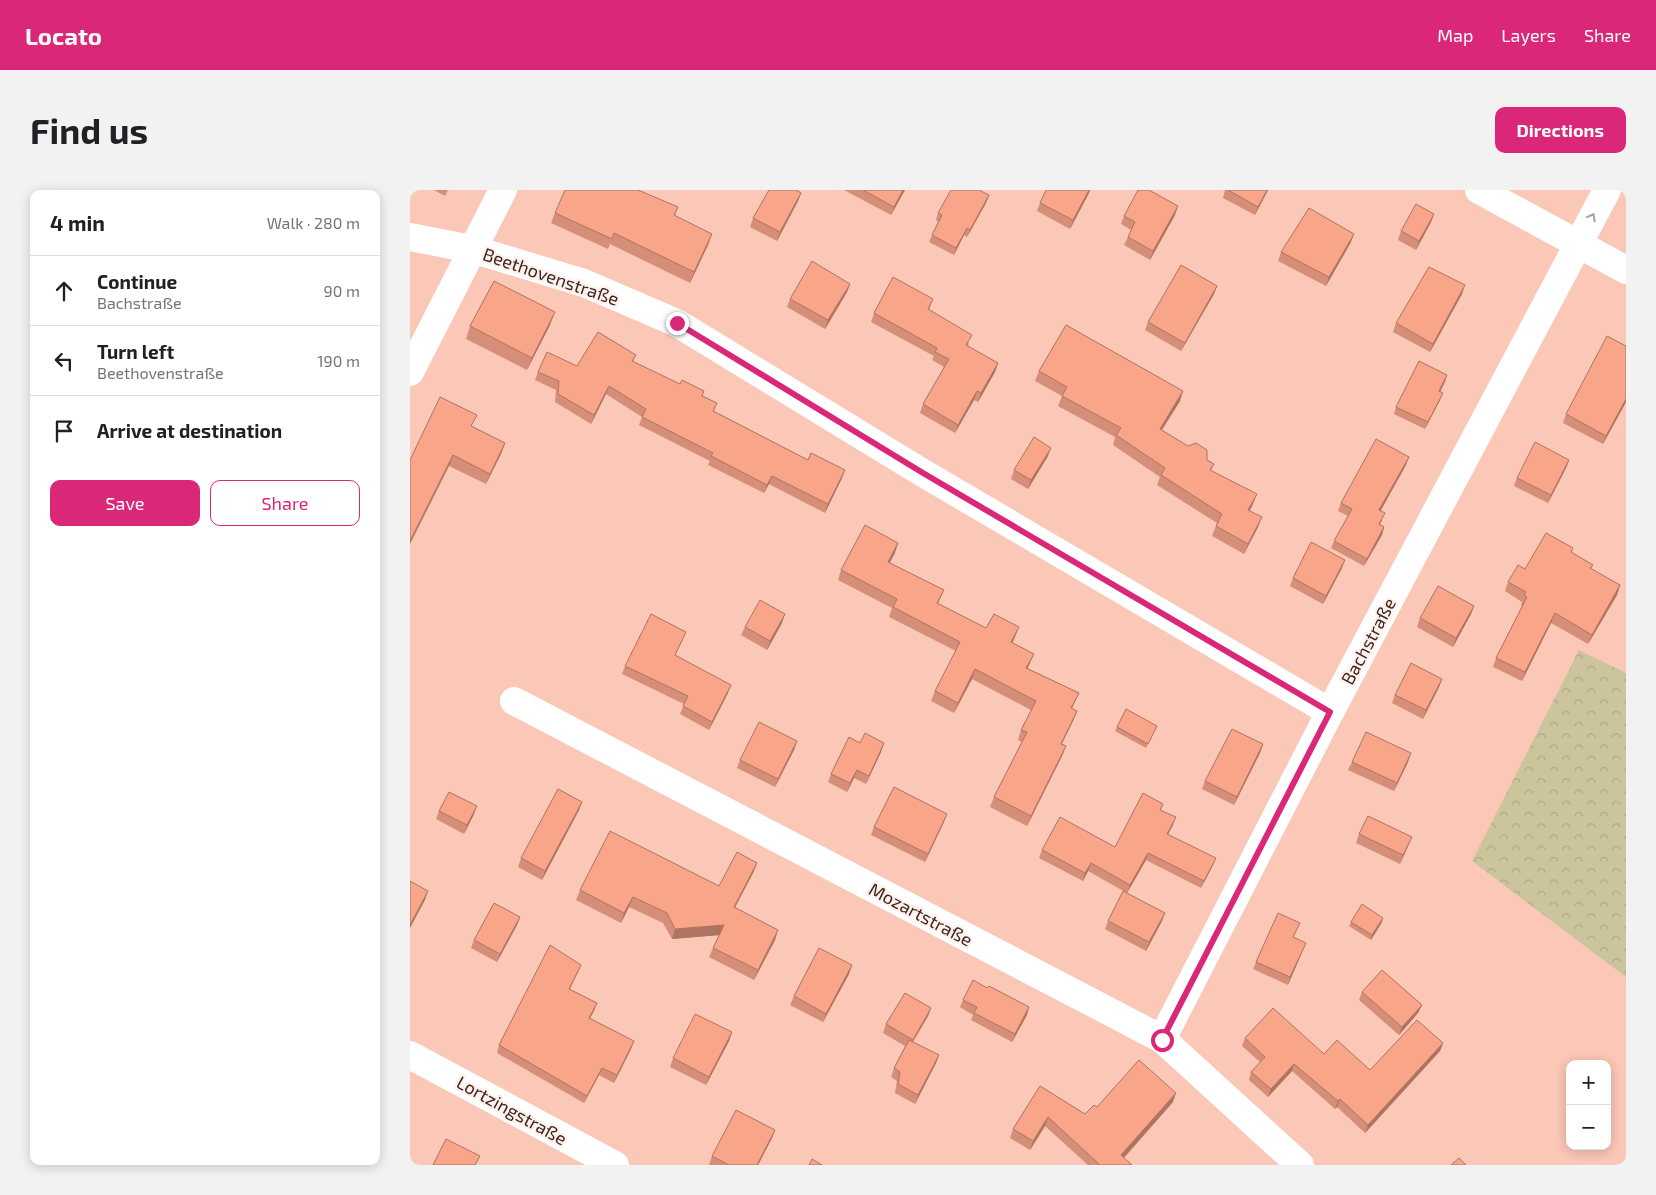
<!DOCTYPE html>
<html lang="en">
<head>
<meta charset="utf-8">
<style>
	:root { --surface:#fff; --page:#f2f2f2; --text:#202124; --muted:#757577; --line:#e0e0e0; --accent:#db2777 }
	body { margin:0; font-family:"Exo 2",sans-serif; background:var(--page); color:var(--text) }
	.controls { position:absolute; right:15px; bottom:15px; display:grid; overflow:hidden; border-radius:10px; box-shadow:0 2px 12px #0003 }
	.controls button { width:45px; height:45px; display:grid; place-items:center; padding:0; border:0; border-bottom:1px solid var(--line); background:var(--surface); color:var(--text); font:25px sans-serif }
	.stop { position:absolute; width:15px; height:15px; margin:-11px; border:4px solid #db2777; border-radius:50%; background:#fff }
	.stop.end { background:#db2777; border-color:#fff; box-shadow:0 1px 5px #0008 }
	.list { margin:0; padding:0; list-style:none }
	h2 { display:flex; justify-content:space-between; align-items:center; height:65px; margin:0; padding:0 20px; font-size:21px }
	h2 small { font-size:16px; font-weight:400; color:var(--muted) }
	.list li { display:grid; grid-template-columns:32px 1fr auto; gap:15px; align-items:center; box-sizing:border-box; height:70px; padding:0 20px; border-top:1px solid var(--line) }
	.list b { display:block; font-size:19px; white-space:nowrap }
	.list p { margin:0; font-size:16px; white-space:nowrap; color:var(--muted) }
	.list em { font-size:16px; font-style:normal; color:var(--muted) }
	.actions { display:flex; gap:10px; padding:15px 20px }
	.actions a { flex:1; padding:11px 0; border:1px solid var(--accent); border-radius:10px; text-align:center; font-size:18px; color:var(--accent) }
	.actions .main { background:var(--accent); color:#fff }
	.icon { flex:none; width:28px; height:28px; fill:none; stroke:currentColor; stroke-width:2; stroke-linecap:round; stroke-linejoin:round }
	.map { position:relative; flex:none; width:1216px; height:975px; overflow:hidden; border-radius:10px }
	header { display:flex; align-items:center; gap:30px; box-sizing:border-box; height:70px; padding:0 25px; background:var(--accent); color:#fff }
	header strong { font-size:24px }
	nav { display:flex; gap:28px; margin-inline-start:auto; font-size:18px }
	.intro { display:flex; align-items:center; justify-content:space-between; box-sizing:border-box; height:120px; padding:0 30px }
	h1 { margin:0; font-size:35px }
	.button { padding:12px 22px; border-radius:10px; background:var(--accent); color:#fff; font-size:18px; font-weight:700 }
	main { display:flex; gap:30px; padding:0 30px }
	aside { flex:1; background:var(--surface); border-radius:10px; box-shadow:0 2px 12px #0003 }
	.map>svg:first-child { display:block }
</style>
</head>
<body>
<header>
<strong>Locato</strong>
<nav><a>Map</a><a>Layers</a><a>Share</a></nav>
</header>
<div class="intro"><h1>Find us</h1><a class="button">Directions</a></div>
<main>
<aside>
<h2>4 min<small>Walk · 280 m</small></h2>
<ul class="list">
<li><svg class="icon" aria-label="ahead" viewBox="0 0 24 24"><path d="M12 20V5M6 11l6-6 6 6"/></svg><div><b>Continue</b><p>Bachstraße</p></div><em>90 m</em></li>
<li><svg class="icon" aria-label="left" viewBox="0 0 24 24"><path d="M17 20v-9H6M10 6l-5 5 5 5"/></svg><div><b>Turn left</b><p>Beethovenstraße</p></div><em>190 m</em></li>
<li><svg class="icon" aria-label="arrive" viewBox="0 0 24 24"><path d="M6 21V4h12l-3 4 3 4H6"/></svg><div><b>Arrive at destination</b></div></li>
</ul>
<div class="actions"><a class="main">Save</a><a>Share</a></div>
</aside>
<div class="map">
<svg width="1216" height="975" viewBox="0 0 1216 975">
	<defs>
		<pattern id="forest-crowns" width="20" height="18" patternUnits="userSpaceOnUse" patternTransform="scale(1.25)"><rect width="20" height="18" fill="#cbc49c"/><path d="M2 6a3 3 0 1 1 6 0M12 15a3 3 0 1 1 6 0" fill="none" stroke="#b0a886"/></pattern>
	</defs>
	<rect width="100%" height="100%" fill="#fbc7b6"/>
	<polygon fill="url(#forest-crowns)" points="1169,460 1216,483 1216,787 1062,671"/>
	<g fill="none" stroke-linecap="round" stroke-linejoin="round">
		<g stroke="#fff" stroke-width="28">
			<polyline points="1069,0 1216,80"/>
			<polyline points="0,47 62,59 174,93 267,133 513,283 920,522"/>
			<polyline points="0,182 93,0"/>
			<polyline points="104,511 752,849 890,975"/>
			<polyline points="752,849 920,522 1197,0"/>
			<polyline points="0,865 205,975"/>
		</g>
	</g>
	<g fill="#d58e77">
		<polygon points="24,0 38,0 35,6"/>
		<polygon points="434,0 495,0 481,25"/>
		<polygon points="815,0 858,0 845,25 813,8"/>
		<polygon points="391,3 388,11 367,51 340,37 343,28"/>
		<polygon points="679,3 660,39 627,21 630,13"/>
		<polygon points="579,5 576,13 557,47 554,45 544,65 519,52 522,45 528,32 526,30 528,23"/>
		<polygon points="268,17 265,26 302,44 298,55 280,93 200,54 198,59 141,33 145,23"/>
		<polygon points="1024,24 1021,32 1006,60 988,50 991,41"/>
		<polygon points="765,25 740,70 714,55 718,47 721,40 711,34 714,26"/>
		<polygon points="941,52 916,96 868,71 871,62"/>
		<polygon points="440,94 437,102 415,139 377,117 380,109"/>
		<polygon points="807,96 804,104 771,161 735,140 738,132"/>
		<polygon points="1052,104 1020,162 983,142 986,133"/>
		<polygon points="523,109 519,120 559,153 558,156 588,173 585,182 568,212 564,210 545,243 510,223 513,214 534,177 522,170 524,166 461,132 464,123"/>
		<polygon points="140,135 117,180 56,149 60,136"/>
		<polygon points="226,165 223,172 307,213 304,221 432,288 415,323 359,294 354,303 298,275 300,271 229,235 232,227 196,204 181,234 145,212 146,200 125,190 128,182 167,176"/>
		<polygon points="629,181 770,211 752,240 804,274 801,281 843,314 840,320 848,337 834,364 802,346 807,333 747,295 750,287 703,255 705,247 648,216 652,206 625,191"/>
		<polygon points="1037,185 1030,201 1030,210 1015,239 984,224 986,217"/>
		<polygon points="1216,212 1193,254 1153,233 1156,224"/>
		<polygon points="62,236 95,253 91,264 76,294 39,276 0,270"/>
		<polygon points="638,266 618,299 601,289 604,280"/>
		<polygon points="1159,270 1156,278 1138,313 1104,296 1107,288"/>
		<polygon points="996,275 971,320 972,331 970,335 974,337 972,345 954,376 921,358 924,351 938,326 928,321 931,313"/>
		<polygon points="1161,362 1183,375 1181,379 1210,395 1207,405 1178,454 1141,433 1112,491 1083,477 1086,468 1112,416 1111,415 1112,412 1095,401 1098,392 1115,379"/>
		<polygon points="485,363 479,373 534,400 528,414 576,438 609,437 602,453 620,473 617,478 669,503 662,519 667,521 663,531 652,554 656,556 652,566 617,636 580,617 584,607 612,552 608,550 611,540 621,520 562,489 544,523 521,511 525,501 546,461 479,427 482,418 428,390 431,380"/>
		<polygon points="932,378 913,414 880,396 883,388"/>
		<polygon points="1064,416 1061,424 1043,457 1007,437 1010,428"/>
		<polygon points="372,433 357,460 331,445 335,437"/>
		<polygon points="273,450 265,465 318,503 299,540 270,524 274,514 212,484 215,476"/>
		<polygon points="1032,489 1029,497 1013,529 982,513 985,505"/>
		<polygon points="747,536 736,558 705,541 707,537"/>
		<polygon points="387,551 384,560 365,597 327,578 330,570"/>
		<polygon points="450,553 474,553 471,562 456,594 444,588 437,602 418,592 421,584"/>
		<polygon points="853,554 850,563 824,615 792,599 795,591"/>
		<polygon points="942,572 998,572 984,601 938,580"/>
		<polygon points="172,612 169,620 132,690 108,677 111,668"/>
		<polygon points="753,614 751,620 763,635 758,645 803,675 791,698 736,670 717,703 678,681 673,691 629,668 632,660 705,657"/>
		<polygon points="29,621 64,624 54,644 26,629"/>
		<polygon points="534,632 515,672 461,645 464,637"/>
		<polygon points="949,644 1002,647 990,674 946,653"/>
		<polygon points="347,673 343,683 325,717 365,750 344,790 299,767 303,758 309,745 262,749 253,733 219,717 211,733 166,710 170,700 309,696"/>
		<polygon points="110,727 107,735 87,772 61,758 64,750"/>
		<polygon points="698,731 752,731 736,761 695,739"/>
		<polygon points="941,732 972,732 961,750 939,736"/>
		<polygon points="890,733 883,748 893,760 878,795 843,779 846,772"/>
		<polygon points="171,775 160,799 187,813 180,828 221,859 204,893 189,885 174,913 87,863 89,855"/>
		<polygon points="442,775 439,784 413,832 380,815 384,806"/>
		<polygon points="952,802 1012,815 1008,823 989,845 949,810"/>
		<polygon points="553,810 617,825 602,852 561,830 563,825 550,817"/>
		<polygon points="521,818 518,826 503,852 529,865 526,873 505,914 485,903 487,891 481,887 484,878 495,856 473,843 476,834"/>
		<polygon points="322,842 319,851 296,895 260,877 263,868"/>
		<polygon points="835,848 914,864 960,880 1033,853 1030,861 955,943 927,917 925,919 882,881 858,907 839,890 841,882 850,872 832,856"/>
		<polygon points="630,896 675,924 687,917 763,912 714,968 722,975 678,975 635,936 620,960 600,948 603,939"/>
		<polygon points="365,940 362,948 348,975 299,975 302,966"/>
	</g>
	<g fill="#ae7461">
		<polygon points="493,0 495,0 481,25 484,17"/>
		<polygon points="679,0 680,0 679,3 660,39 663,30"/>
		<polygon points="857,0 858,0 845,25 848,17"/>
		<polygon points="391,3 388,11 367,51 370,42"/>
		<polygon points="579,5 576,13 557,47 560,40"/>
		<polygon points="768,16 765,25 740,70 743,61"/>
		<polygon points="1024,24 1021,32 1006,60 1009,51"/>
		<polygon points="557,38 554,45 544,65 546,58"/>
		<polygon points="302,44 298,55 280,93 284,82"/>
		<polygon points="944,44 941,52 916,96 919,87"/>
		<polygon points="440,94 437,102 415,139 418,130"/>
		<polygon points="1055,95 1052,104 1020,162 1023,154"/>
		<polygon points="807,96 804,104 771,161 775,153"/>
		<polygon points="145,122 140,135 117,180 122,168"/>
		<polygon points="588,173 585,182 568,212 571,203"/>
		<polygon points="1037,185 1035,192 1027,208 1029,201"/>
		<polygon points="199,196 196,204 181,234 184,225"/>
		<polygon points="567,201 564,210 545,243 548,235"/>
		<polygon points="773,201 770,211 746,249 750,239"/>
		<polygon points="1033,203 1030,210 1015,239 1018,232"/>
		<polygon points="1216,209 1216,212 1193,254 1196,246"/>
		<polygon points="95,253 91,264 76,294 80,284"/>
		<polygon points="641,258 638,266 618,299 621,290"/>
		<polygon points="43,265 39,276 0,354 0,351"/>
		<polygon points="999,267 996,275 967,327 969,320"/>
		<polygon points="1159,270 1156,278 1138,313 1141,305"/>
		<polygon points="435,280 432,288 415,323 418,314"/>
		<polygon points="362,286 359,294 354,303 357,295"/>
		<polygon points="847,304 843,314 835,330 838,320"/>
		<polygon points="852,327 848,337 834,364 838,354"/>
		<polygon points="974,337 972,345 954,376 957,369"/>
		<polygon points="488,353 485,363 475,382 478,372"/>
		<polygon points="935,370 932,378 913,414 916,406"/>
		<polygon points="1210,395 1207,405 1178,454 1182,445"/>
		<polygon points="1064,416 1061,424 1043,457 1046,448"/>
		<polygon points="1145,423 1141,433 1112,491 1115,482"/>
		<polygon points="375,424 372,433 357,460 360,451"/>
		<polygon points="609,437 605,447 598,462 601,452"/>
		<polygon points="624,464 620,473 613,488 616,478"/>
		<polygon points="565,479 562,489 544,523 548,513"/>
		<polygon points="1032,489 1029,497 1013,529 1016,520"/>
		<polygon points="321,495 318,503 299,540 302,532"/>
		<polygon points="667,521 663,531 647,563 651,554"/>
		<polygon points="387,551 384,560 365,597 368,589"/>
		<polygon points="474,553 471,562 456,594 459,586"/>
		<polygon points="853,554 850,563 824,615 827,607"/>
		<polygon points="656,556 652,566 617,636 621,626"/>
		<polygon points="1001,563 998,572 984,601 987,593"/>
		<polygon points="447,580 444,588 437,602 440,593"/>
		<polygon points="172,612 169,620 132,690 135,681"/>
		<polygon points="67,616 64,624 54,644 57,635"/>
		<polygon points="537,624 534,632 515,672 518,664"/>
		<polygon points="766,627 763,635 754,651 757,644"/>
		<polygon points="1002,647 990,674 993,665"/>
		<polygon points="738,663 736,670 717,703 720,695"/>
		<polygon points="806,668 803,675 791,698 794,691"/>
		<polygon points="347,673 343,683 320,727 324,717"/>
		<polygon points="681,673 678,681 673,691 675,683"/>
		<polygon points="18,701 15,710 0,738 0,735"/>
		<polygon points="223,707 219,717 211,733 214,723"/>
		<polygon points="755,723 752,731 736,761 739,752"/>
		<polygon points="110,727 107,735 87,772 90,764"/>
		<polygon points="973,728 972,732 961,750 962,745"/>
		<polygon points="314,735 311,745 262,749 265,739"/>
		<polygon points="368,740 365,750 344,790 348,780"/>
		<polygon points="896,753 878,795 880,787"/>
		<polygon points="171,775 168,782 156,806 159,799"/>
		<polygon points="442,775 439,784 413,832 416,824"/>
		<polygon points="187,813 184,821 176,835 179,828"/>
		<polygon points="1012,815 1008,823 989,845 992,837"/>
		<polygon points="619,817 617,825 602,852 605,844"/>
		<polygon points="521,818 518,826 499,858 503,850"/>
		<polygon points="322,842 319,851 296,895 299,887"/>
		<polygon points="224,851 221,859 204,893 207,885"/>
		<polygon points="1033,853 1030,861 955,943 958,935"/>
		<polygon points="529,865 526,873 505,914 508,905"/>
		<polygon points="884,874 882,881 858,907 861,899"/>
		<polygon points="192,878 189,885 174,913 177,906"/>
		<polygon points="766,903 763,912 708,974 711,965"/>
		<polygon points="930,909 927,917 925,919 928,911"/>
		<polygon points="638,927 635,936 620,960 623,951"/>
		<polygon points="365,940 362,948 348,975 347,975"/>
	</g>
	<g fill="#f8a58a" stroke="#ae7461">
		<polygon points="155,0 228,0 268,17 264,25 302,44 284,82 204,43 202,49 145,23"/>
		<polygon points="359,0 386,0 391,3 370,42 343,28"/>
		<polygon points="453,0 493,0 484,17"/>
		<polygon points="541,0 569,0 579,5 560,40 557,38 546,58 522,45 532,25 528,23"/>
		<polygon points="636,0 679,0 663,30 630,13"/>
		<polygon points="728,0 739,0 768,16 743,61 718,47 725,32 714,26"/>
		<polygon points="818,0 857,0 848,17"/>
		<polygon points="1006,14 1024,24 1009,51 991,41"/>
		<polygon points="899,18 944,44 919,87 871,62"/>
		<polygon points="402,71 440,94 418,130 380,109"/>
		<polygon points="771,75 807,96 775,153 738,132"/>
		<polygon points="1019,77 1055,95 1023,154 986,133"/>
		<polygon points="483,87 523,109 518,119 562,145 556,155 588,173 571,203 567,201 548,235 513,214 539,169 525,162 527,158 464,123"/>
		<polygon points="84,91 145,122 122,168 60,136"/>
		<polygon points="656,135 773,201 750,239 778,256 786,253 797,260 797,270 804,274 800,280 847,304 838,320 852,327 838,354 806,336 812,324 751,285 755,278 706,245 711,238 652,206 657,197 629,181"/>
		<polygon points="188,142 226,165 222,171 270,194 272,190 294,201 292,206 307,213 303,221 398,270 401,263 435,280 418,314 362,286 357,295 301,266 303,263 232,227 236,219 199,196 184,225 148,204 149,191 128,182 137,162 167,176"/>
		<polygon points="1197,146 1216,156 1216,209 1196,246 1156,224"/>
		<polygon points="1009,171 1037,185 1029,201 1033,203 1018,232 986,217"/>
		<polygon points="30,207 67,225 61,236 95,253 80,284 43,265 0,351 0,270"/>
		<polygon points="624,247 641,258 621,290 604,280"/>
		<polygon points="966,249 999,267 969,320 975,323 969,334 974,337 957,369 924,351 942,319 931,313"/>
		<polygon points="1125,252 1159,270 1141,305 1107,288"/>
		<polygon points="455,335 488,353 478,372 534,400 527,413 576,438 584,424 609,437 601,452 624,464 616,478 669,503 661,518 667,521 651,554 656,556 621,626 584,607 617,542 611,540 626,511 565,479 548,513 525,501 550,452 483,417 487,409 431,380"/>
		<polygon points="1136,343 1163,358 1161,362 1183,375 1180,378 1210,395 1182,445 1145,423 1115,482 1086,468 1117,407 1114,405 1116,402 1098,392 1108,375 1115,379"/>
		<polygon points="901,352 935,370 916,406 883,388"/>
		<polygon points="1028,396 1064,416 1046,448 1010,428"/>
		<polygon points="350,410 375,424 360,451 335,437"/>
		<polygon points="241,424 276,442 265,465 321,495 302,532 273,516 278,506 215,476"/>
		<polygon points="1001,473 1032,489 1016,520 985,505"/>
		<polygon points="716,519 747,536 738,554 707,537"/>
		<polygon points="349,532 387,551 368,589 330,570"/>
		<polygon points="822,539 853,554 827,607 795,591"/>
		<polygon points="956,542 1001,563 987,593 942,572"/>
		<polygon points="455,543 474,553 459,586 447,580 440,593 421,584 439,547 450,553"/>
		<polygon points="484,597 537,624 518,664 464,637"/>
		<polygon points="148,599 172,612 135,681 111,668"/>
		<polygon points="39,602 67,616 57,635 29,621"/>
		<polygon points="733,603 753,614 750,620 766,627 757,644 806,668 794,691 738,663 720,695 681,673 675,683 632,660 650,627 705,657"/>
		<polygon points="958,626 1002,647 993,665 949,644"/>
		<polygon points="200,641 309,696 327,662 347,673 324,717 368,740 348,780 303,758 314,735 265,739 257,723 223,707 214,723 170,700"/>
		<polygon points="0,691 18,701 0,735"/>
		<polygon points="713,701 755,723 739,752 698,731"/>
		<polygon points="84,713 110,727 90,764 64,750"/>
		<polygon points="952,714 973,728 962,745 941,732"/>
		<polygon points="868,723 890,733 883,747 896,753 880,787 846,772"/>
		<polygon points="140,755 171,775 159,799 187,813 179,828 224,851 207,885 192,878 177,906 89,855"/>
		<polygon points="409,758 442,775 416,824 384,806"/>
		<polygon points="972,780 1012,815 992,837 952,802"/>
		<polygon points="563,790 577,798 579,796 619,817 605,844 564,823 567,817 553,810"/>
		<polygon points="495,803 521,818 503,850 476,834"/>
		<polygon points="863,818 914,864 927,850 960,880 1007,830 1033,853 958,935 930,909 928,911 884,874 861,899 841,882 855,867 835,848"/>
		<polygon points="285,824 322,842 299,887 263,868"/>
		<polygon points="499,850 529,865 508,905 488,894 490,882 484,878"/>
		<polygon points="729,870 766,903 711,965 722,975 690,975 638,927 623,951 603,939 630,896 675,924 684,915 687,917"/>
		<polygon points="326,920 365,940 347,975 319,975 302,966"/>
		<polygon points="36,949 70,966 65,975 23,975"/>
		<polygon points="1049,968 1056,975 1041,975"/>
		<polygon points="402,969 412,975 399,975"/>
	</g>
	<defs><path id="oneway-chevron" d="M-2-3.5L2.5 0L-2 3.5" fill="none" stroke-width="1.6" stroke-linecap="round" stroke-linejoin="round" transform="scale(1.25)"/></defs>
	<use stroke="#ab9c98" href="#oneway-chevron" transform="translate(1182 27) rotate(-62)"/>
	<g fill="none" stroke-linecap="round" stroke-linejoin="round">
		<polyline stroke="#db2777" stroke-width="6" points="267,133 513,283 920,522 752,850"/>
	</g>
	<g text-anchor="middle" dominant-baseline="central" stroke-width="5" stroke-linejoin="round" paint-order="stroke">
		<g font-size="18" fill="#442419" stroke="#fcf3f0">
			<text transform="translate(141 86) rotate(19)">Beethovenstraße</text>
			<text transform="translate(958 451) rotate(-62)">Bachstraße</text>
			<text transform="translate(511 724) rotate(28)">Mozartstraße</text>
			<text transform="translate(102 920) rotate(29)">Lortzingstraße</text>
		</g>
	</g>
</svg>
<div class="controls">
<button>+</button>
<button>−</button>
</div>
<div class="stop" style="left:752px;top:850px"></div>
<div class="stop end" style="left:267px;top:133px"></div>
</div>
</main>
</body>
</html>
